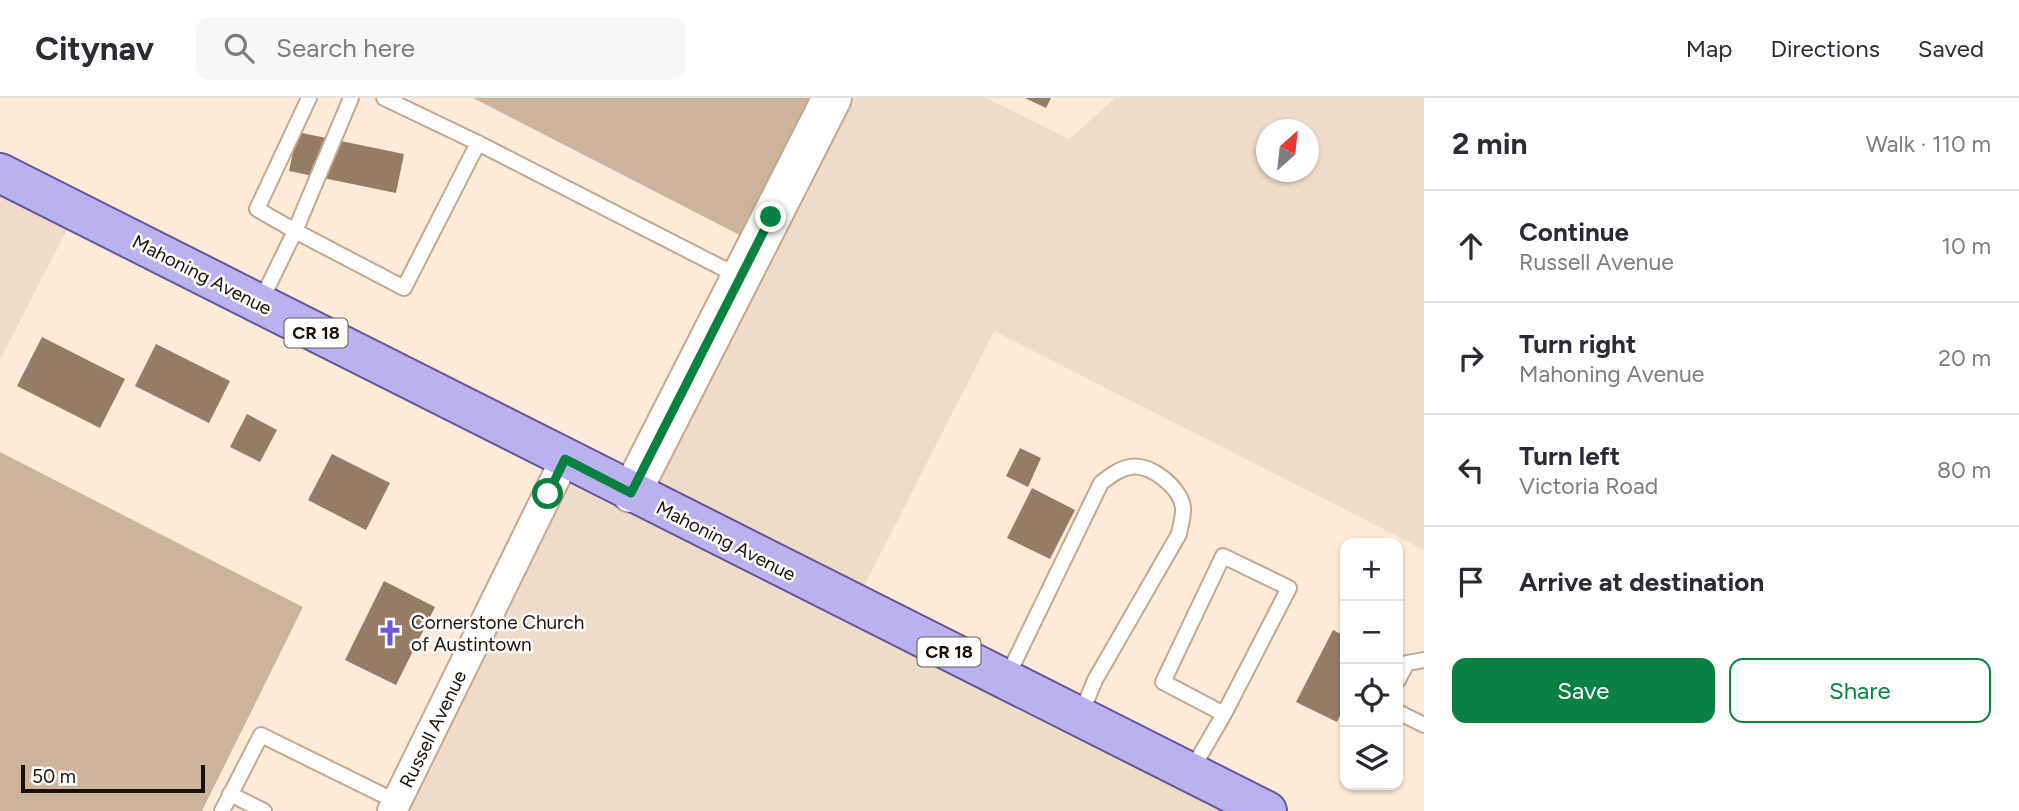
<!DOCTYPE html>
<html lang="en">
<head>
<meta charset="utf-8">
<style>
	:root { --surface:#fff; --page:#f7f7f7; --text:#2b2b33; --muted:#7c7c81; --line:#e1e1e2; --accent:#0b8043 }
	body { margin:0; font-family:Figtree,sans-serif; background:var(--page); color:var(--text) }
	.controls { position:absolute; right:21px; bottom:21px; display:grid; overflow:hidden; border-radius:14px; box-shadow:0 2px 5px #0004 }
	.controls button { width:63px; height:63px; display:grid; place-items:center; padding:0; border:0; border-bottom:2px solid var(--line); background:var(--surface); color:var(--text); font:35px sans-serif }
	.compass { position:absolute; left:1256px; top:21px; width:63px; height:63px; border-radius:50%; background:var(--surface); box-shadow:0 2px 5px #0004; rotate:27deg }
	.scale { position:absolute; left:21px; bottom:18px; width:184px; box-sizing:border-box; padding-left:7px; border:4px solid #1a1108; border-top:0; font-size:19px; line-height:24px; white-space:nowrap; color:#1a1108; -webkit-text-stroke:5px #fff; paint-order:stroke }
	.stop { position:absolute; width:21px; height:21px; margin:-16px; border:5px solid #0b8043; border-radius:50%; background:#fff }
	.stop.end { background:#0b8043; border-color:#fff; box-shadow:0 2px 7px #0008 }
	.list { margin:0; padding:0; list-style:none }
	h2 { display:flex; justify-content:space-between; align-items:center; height:91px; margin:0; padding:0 28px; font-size:30px }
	h2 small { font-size:23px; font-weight:400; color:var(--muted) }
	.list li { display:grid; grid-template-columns:46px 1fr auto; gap:21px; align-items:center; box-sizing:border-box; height:112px; padding:0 28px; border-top:2px solid var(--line) }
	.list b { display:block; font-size:26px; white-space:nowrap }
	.list p { margin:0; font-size:23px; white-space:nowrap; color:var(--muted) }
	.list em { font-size:23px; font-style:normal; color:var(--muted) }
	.actions { display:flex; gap:14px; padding:21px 28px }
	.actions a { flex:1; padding:16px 0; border:2px solid var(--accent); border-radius:14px; text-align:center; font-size:24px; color:var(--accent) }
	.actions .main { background:var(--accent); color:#fff }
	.icon { flex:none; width:38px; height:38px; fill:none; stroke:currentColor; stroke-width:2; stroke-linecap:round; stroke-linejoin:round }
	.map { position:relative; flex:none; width:1424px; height:713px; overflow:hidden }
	header { display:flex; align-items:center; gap:42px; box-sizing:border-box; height:98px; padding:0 35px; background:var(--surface); border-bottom:2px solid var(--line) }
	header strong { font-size:33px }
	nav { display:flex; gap:38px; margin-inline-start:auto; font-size:24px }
	.search { width:490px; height:63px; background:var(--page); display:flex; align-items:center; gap:18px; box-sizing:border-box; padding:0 24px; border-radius:14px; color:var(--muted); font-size:26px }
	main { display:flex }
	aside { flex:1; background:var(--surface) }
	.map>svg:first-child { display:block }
</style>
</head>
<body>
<header>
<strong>Citynav</strong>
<div class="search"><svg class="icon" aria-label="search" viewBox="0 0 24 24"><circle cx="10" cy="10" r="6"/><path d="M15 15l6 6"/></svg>Search here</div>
<nav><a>Map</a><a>Directions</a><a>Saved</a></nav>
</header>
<main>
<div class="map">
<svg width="1424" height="713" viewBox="0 0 1424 713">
	<rect width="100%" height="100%" fill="#fef8f3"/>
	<g fill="#feead8" fill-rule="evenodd">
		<path d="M0 0H473L757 146 771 119 1424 452V713H202L303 509 0 354V262L75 114 0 75ZM1345 445H1398V687H1345Z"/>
		<polygon points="987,0 1115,0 1069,41"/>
	</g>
	<g fill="#efdbc9" fill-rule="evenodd">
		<path d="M832 0H987L1069 41 1115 0H1424V452L994 233 855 506 1267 713H392L565 361 630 395ZM1266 32H1308V74H1266Z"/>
		<polygon points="0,75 76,114 0,262"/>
	</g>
	<g fill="#ccb39b">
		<polygon points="473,0 832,0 757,146"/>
		<polygon points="0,354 303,509 202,713 0,713"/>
	</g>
	<g fill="#947c66">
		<polygon points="1025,0 1051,0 1046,10"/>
		<polygon points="297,34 404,56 396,95 289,73"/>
		<polygon points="42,239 125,281 100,330 17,288"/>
		<polygon points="156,246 230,283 209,325 135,288"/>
		<polygon points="247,316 277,332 260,364 230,349"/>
		<polygon points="1020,350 1041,360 1028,389 1006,378"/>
		<polygon points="332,356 390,385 366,432 308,402"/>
		<polygon points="1032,390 1075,412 1050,461 1007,440"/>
		<polygon points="384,483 435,509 396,587 345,562"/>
		<polygon points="1333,532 1345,538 1345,607 1337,624 1296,604"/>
	</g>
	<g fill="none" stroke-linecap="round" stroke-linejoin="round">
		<g stroke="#c1a890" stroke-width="18">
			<g id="lane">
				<polyline points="309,0 257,111 295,133 351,0"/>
				<polyline points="384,0 478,45"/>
				<polyline points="260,205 295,133 404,190 478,45 740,179"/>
				<path d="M1006 581 1101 385C1110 378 1119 371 1130 369 1150 365 1180 389 1183 409 1184 417 1180 429 1179 436L1095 582 1080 618"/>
				<polyline points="1398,582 1407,565 1424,562"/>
				<polyline points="1398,614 1424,627"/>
				<polyline points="1191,673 1224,616 1289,490 1223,458 1163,584 1224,616"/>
				<polyline points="230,696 264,713"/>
				<polyline points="222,713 261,637 397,704"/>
			</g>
		</g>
		<g stroke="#c1a890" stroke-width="32">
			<polyline id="street" points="392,713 565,361"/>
		</g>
		<g stroke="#c1a890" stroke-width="42">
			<polyline id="secondary" points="631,395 832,0"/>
		</g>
		<g stroke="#645797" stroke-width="42">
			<polyline id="primary" points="0,75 1267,713"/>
		</g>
		<use href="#lane" stroke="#fff" stroke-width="14"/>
		<use href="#street" stroke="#fff" stroke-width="28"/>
		<use href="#secondary" stroke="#fff" stroke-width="38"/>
		<use href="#primary" stroke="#bab1ef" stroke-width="38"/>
	</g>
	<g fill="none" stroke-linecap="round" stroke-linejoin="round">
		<polyline stroke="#0b8043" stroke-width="9" points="548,396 565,361 631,395 771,119"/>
	</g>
	<defs>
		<g id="church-bare" transform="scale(2.1)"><path d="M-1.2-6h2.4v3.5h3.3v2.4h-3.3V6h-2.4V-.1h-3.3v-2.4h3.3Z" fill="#7159d3" stroke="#fff" stroke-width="2.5" paint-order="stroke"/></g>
	</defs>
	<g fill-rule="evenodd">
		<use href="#church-bare" x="390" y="535"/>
	</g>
	<g text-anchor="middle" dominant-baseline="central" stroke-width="5" stroke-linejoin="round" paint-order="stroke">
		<g fill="#fff" stroke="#5f5852" stroke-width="2">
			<rect x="284.5" y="220.5" width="63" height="29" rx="5"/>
			<rect x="917.5" y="539.5" width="63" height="29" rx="5"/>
		</g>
		<g font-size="18" font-weight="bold" fill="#1a1108">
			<text x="316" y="235">CR 18</text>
			<text x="949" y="554">CR 18</text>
		</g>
		<g font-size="19" fill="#1a1108" stroke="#fff">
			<text transform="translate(202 177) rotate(27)">Mahoning Avenue</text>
			<text transform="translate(726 443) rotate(27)">Mahoning Avenue</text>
			<text transform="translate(433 631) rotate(-64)">Russell Avenue</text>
		</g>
		<g font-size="19" fill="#1a1108" stroke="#fff" text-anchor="start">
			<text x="411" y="524">Cornerstone Church<tspan x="411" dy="22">of Austintown</tspan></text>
		</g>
	</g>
</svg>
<div class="controls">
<button>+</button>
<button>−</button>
<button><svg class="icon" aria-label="locate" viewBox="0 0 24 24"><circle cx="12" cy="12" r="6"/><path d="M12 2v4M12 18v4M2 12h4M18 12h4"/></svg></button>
<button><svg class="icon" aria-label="layers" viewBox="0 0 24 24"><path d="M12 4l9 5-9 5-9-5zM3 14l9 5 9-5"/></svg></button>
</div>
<svg class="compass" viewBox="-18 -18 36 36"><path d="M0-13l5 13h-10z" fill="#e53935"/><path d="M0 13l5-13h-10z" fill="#7c7c81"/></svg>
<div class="scale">50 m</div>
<div class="stop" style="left:548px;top:396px"></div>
<div class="stop end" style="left:771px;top:119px"></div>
</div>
<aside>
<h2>2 min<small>Walk · 110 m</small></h2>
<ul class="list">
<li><svg class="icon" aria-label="ahead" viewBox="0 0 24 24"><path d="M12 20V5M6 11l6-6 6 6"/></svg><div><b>Continue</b><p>Russell Avenue</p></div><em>10 m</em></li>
<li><svg class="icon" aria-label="right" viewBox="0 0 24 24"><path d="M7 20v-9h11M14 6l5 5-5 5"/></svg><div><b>Turn right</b><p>Mahoning Avenue</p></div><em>20 m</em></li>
<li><svg class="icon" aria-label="left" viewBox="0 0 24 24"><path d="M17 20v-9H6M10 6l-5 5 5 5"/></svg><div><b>Turn left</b><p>Victoria Road</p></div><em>80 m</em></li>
<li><svg class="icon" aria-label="arrive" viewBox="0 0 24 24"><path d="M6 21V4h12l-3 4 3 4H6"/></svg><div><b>Arrive at destination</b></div></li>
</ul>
<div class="actions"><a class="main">Save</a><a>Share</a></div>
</aside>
</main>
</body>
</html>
